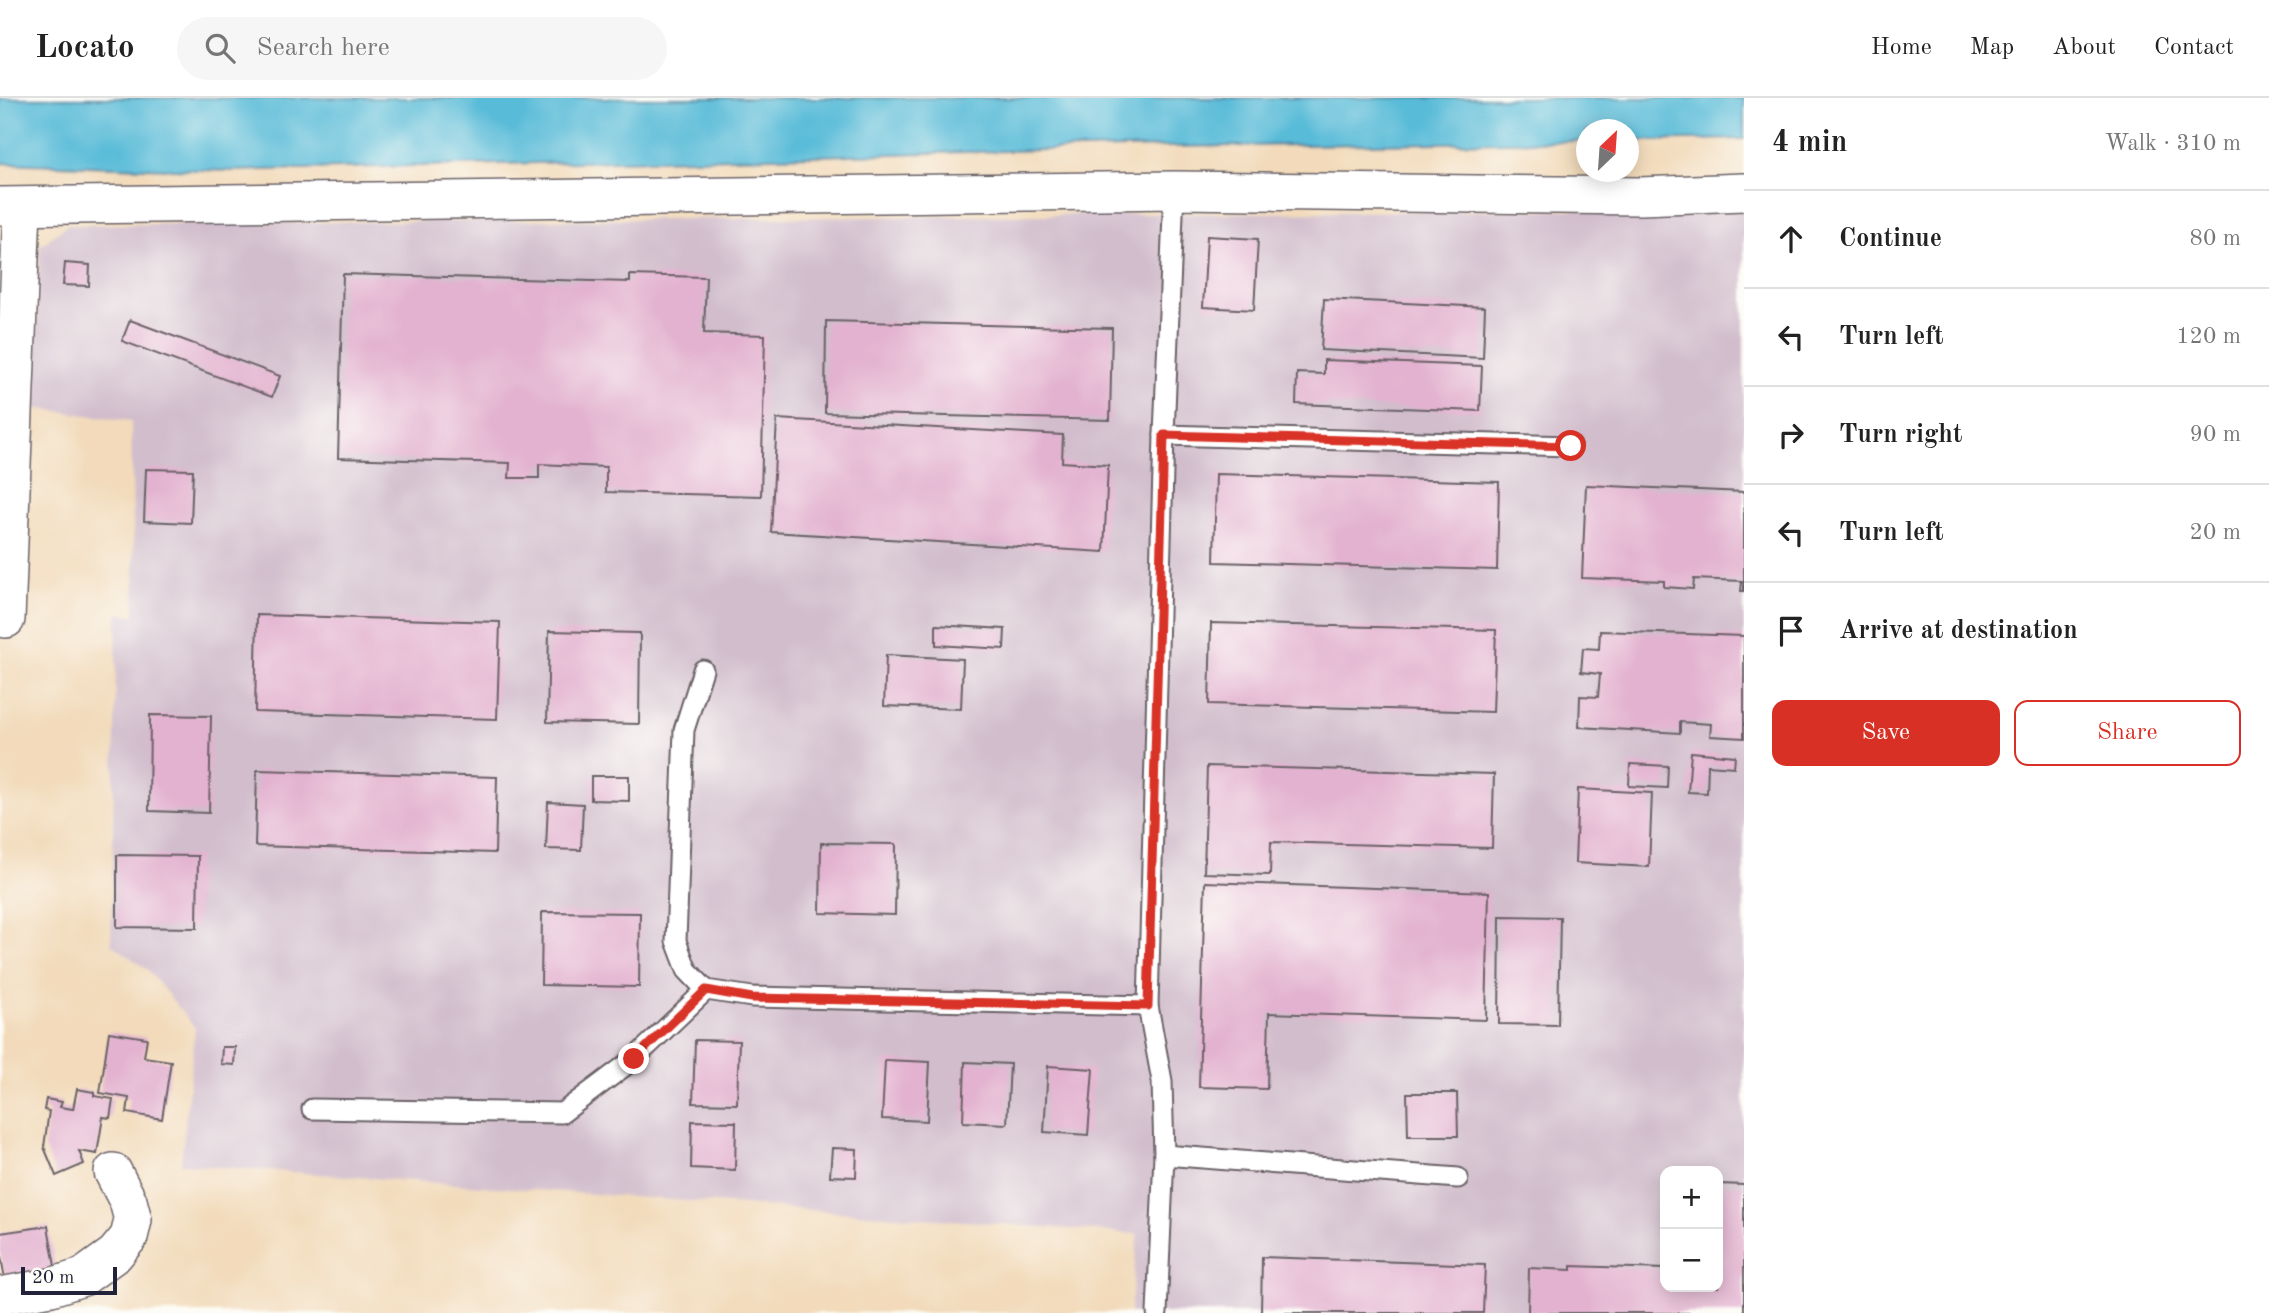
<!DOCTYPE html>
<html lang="en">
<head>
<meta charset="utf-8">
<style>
	:root { --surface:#fff; --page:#f6f6f6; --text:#222; --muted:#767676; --line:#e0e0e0; --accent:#d93025 }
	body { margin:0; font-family:"Old Standard TT",serif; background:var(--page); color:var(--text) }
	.controls { position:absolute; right:21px; bottom:21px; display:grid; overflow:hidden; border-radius:14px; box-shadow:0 4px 18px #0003 }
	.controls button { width:63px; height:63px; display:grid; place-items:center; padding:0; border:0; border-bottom:2px solid var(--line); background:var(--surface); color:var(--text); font:35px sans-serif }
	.compass { position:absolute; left:1576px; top:21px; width:63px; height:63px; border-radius:50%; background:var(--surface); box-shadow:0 4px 18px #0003; rotate:25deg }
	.scale { position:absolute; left:21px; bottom:18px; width:96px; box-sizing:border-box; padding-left:7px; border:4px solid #22223b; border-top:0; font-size:19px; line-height:24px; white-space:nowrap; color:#22223b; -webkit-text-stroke:5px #fdfcf7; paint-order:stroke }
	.stop { position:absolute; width:21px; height:21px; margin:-16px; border:5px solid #d93025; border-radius:50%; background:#fff }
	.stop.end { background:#d93025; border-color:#fff; box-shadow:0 2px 7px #0008 }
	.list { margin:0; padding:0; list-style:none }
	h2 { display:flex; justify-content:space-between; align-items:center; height:91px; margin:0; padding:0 28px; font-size:30px }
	h2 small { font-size:23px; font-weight:400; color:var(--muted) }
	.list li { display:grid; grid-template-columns:46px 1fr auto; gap:21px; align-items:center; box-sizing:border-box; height:98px; padding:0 28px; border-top:2px solid var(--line) }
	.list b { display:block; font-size:26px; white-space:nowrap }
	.list em { font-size:23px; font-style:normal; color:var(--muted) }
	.actions { display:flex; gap:14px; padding:21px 28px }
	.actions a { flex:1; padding:16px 0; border:2px solid var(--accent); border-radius:14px; text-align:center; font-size:24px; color:var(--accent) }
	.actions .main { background:var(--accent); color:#fff }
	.icon { flex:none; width:38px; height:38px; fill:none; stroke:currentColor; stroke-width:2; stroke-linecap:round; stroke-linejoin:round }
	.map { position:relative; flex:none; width:1744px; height:1215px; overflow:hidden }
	header { display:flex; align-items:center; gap:42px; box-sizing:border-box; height:98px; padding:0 35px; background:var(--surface); border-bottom:2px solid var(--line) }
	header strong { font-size:33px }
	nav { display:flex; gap:38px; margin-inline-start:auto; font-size:24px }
	.search { width:490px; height:63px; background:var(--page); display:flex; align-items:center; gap:18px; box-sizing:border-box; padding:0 24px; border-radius:38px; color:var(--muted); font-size:26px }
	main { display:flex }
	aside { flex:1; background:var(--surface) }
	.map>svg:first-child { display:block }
</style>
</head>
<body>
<header>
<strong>Locato</strong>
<div class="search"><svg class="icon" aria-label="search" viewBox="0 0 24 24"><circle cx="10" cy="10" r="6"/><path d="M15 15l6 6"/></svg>Search here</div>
<nav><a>Home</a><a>Map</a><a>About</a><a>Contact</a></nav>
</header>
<main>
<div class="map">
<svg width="1744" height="1215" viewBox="0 0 1744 1215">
	<rect width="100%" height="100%" fill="#fdfcf7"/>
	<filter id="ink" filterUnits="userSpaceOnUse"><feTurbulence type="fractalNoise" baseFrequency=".0143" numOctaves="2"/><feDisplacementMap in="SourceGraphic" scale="14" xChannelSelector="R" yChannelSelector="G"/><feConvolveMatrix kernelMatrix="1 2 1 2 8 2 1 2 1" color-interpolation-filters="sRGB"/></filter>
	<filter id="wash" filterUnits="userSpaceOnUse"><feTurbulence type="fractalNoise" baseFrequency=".00686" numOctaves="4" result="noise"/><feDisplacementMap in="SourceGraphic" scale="28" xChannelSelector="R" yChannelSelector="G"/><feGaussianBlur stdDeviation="1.57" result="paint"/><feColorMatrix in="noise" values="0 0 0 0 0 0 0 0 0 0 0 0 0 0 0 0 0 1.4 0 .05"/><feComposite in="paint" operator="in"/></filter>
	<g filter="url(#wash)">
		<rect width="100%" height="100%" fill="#f2daba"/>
		<path fill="#d1bdcc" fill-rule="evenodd" d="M1744 110V1215H1130L1138 1136 181 1066 195 930 147 871 111 846 117 515 135 518 131 323 34 310 40 148 67 127ZM1665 1073H1718V1189H1665Z"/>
		<polygon fill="#59bbd8" stroke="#3e6e8a" stroke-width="2" points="0,0 1744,0 1744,41 1629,43 1629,32 1587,32 1586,43 1165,49 230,73 0,65"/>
		<g id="blocks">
			<g fill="#e3b2d0">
				<polygon points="1207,138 1258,141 1254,212 1203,209"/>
				<polygon points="65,165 90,167 89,188 63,187"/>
				<polygon points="343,176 630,184 630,177 706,179 704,235 765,237 761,398 606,394 606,369 539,366 539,380 509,380 510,365 338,360"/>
				<polygon points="1324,201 1485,209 1483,260 1321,252"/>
				<polygon points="130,222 280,278 272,299 122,243"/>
				<polygon points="826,223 1112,230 1110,322 825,315"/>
				<polygon points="1324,262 1482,268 1480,313 1296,306 1297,275 1324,276"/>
				<polygon points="777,321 1063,337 1062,364 1108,367 1104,454 771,434"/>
				<polygon points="146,371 193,372 191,425 144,423"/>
				<polygon points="1216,376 1499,384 1497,472 1214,464"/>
				<polygon points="1586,387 1744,394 1744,493 1741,493 1742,483 1694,481 1693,491 1664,489 1664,483 1582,480"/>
				<polygon points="257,517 500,524 497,621 255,614"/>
				<polygon points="1211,525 1496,532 1493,614 1209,606"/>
				<polygon points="936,527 1005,531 1004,551 936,547"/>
				<polygon points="549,533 640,535 639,626 547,624"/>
				<polygon points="1600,533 1744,538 1744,640 1710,638 1711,626 1680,624 1680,635 1579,629 1580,598 1598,599 1600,576 1581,574 1583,550 1599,551"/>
				<polygon points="886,557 963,561 961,611 884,608"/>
				<polygon points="150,617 211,618 209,715 149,713"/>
				<polygon points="1691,654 1735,658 1734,669 1708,667 1707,695 1688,694"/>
				<polygon points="1630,666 1668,668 1667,690 1629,688"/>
				<polygon points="1207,668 1494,676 1492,750 1271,744 1270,777 1204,775"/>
				<polygon points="257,672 497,679 495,755 255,748"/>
				<polygon points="591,678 629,678 629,703 591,702"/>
				<polygon points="1578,691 1652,695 1649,769 1575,765"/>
				<polygon points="548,704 583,706 581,752 546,751"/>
				<polygon points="821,745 896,746 895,817 820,815"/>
				<polygon points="117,757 198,758 197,830 117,829"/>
				<polygon points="1205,784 1489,794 1486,922 1269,915 1267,991 1199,989"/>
				<polygon points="542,814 640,815 639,889 541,887"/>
				<polygon points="1500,818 1560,819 1558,927 1499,926"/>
				<polygon points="109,934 147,940 144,959 171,963 162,1021 127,1015 129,1000 100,995"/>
				<polygon points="695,942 739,943 737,1006 693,1005"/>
				<polygon points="222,949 235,949 234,967 221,966"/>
				<polygon points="885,962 930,964 927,1023 882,1021"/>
				<polygon points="965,964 1010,966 1007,1026 963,1024"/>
				<polygon points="1048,968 1093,971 1088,1037 1044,1034"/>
				<polygon points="77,991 94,994 94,998 113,1001 110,1020 103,1019 97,1056 79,1053 84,1066 56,1078 44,1049 49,1013 44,1012 46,1001 62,1004 60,1009 73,1011"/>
				<polygon points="1407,995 1457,995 1458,1038 1408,1038"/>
				<polygon points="692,1023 736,1024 735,1072 691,1070"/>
				<polygon points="832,1050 857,1051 856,1079 830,1078"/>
				<polygon points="1719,1086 1744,1087 1744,1215 1528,1215 1529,1170 1571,1172 1571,1168 1665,1171 1665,1189 1718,1189"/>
				<polygon points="48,1128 56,1174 5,1182 0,1153 0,1135"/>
				<polygon points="1262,1159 1485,1167 1483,1215 1261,1215"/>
			</g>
		</g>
	</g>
	<g filter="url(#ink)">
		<use href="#blocks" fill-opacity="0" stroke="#6b6267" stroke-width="2"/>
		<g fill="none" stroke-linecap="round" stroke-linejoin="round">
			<g stroke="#6b6267" stroke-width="23">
				<g id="service">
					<polyline points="1164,337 1571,348"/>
					<polyline points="703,572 684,632 676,843 687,872 706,892 752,899 1148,908"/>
					<polyline points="312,1011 562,1015 634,961 706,892"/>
					<polyline points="1164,1057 1458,1080"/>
					<polyline points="1157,1215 1164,1057 1162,983 1148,908 1164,337 1174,92"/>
				</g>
			</g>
			<g stroke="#6b6267" stroke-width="40">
				<g id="minor">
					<polyline points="0,108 1174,92 1640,98 1744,94"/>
					<polyline points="6,521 22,109"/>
					<polyline points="0,1198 51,1189 83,1179 115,1156 129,1139 133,1122 128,1103 113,1074"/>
				</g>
			</g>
			<use href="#service" stroke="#fff" stroke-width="19"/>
			<use href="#minor" stroke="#fff" stroke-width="37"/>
		</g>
	</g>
	<g fill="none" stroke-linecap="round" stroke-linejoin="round" filter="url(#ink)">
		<polyline stroke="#d93025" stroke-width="9" points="634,961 706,892 752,900 1148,908 1164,337 1571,348"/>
	</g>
</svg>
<div class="controls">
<button>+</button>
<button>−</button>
</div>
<svg class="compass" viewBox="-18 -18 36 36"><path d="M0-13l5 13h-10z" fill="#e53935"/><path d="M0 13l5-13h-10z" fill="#767676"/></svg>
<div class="scale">20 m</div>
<div class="stop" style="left:1571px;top:348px"></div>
<div class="stop end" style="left:634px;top:961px"></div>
</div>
<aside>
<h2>4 min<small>Walk · 310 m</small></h2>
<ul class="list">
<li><svg class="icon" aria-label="ahead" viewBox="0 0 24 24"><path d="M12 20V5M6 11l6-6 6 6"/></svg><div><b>Continue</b></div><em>80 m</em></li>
<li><svg class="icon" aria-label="left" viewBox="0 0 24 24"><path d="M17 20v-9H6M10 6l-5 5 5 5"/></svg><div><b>Turn left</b></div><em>120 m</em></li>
<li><svg class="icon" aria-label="right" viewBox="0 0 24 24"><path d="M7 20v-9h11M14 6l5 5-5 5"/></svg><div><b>Turn right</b></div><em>90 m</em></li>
<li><svg class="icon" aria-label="left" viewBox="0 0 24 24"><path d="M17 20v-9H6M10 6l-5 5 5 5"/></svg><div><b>Turn left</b></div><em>20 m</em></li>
<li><svg class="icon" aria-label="arrive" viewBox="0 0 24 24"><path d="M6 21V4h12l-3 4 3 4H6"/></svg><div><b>Arrive at destination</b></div></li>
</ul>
<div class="actions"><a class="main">Save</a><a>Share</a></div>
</aside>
</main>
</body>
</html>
